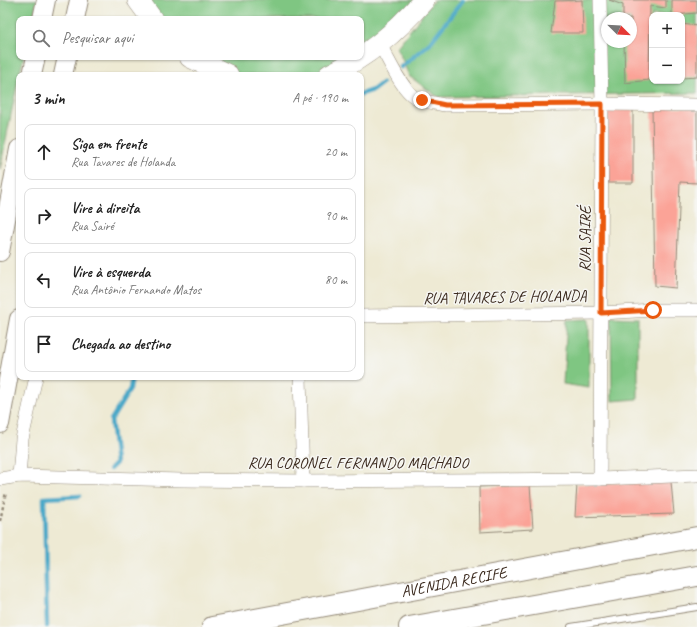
<!DOCTYPE html>
<html lang="pt">
<head>
<meta charset="utf-8">
<style>
	:root { --surface:#fff; --page:#f6f6f6; --text:#222; --muted:#767676; --line:#e0e0e0 }
	body { margin:0; font-family:Caveat,sans-serif; background:var(--page); color:var(--text) }
	.controls { position:absolute; right:12px; top:12px; display:grid; overflow:hidden; border-radius:8px; box-shadow:0 1px 3px #0004 }
	.controls button { width:36px; height:36px; display:grid; place-items:center; padding:0; border:0; border-bottom:1px solid var(--line); background:var(--surface); color:var(--text); font:20px sans-serif }
	.compass { position:absolute; left:601px; top:12px; width:36px; height:36px; border-radius:50%; background:var(--surface); box-shadow:0 1px 3px #0004; rotate:114deg }
	.stop { position:absolute; width:12px; height:12px; margin:-9px; border:3px solid #ea580c; border-radius:50%; background:#fff }
	.stop.end { background:#ea580c; border-color:#fff; box-shadow:0 1px 4px #0008 }
	.list { margin:0; padding:0; list-style:none }
	h2 { display:flex; justify-content:space-between; align-items:center; height:52px; margin:0; padding:0 16px; font-size:17px }
	h2 small { font-size:13px; font-weight:400; color:var(--muted) }
	.list li { display:grid; grid-template-columns:26px 1fr auto; gap:12px; align-items:center; box-sizing:border-box; height:56px; margin:0 8px 8px; padding:0 8px; border:1px solid var(--line); border-radius:8px }
	.list b { display:block; font-size:15px; white-space:nowrap }
	.list p { margin:0; font-size:13px; white-space:nowrap; color:var(--muted) }
	.list em { font-size:13px; font-style:normal; color:var(--muted) }
	.icon { flex:none; width:22px; height:22px; fill:none; stroke:currentColor; stroke-width:2; stroke-linecap:round; stroke-linejoin:round }
	.map { position:relative; flex:none; width:697px; height:627px; overflow:hidden }
	.search { position:absolute; background:var(--surface); box-shadow:0 1px 3px #0004; left:16px; top:16px; width:348px; height:44px; display:flex; align-items:center; gap:10px; box-sizing:border-box; padding:0 14px; border-radius:8px; color:var(--muted); font-size:15px }
	.panel { position:absolute; background:var(--surface); box-shadow:0 1px 3px #0004; left:16px; top:72px; width:348px; height:308px; border-radius:8px }
	.map>svg:first-child { display:block }
</style>
</head>
<body>
<div class="map">
<svg width="697" height="627" viewBox="0 0 697 627">
	<rect width="100%" height="100%" fill="#f6f6f2"/>
	<filter id="ink" filterUnits="userSpaceOnUse"><feTurbulence type="fractalNoise" baseFrequency=".025" numOctaves="2"/><feDisplacementMap in="SourceGraphic" scale="8" xChannelSelector="R" yChannelSelector="G"/><feConvolveMatrix kernelMatrix="1 2 1 2 8 2 1 2 1" color-interpolation-filters="sRGB"/></filter>
	<filter id="wash" filterUnits="userSpaceOnUse"><feTurbulence type="fractalNoise" baseFrequency=".012" numOctaves="4" result="noise"/><feDisplacementMap in="SourceGraphic" scale="16" xChannelSelector="R" yChannelSelector="G"/><feGaussianBlur stdDeviation="0.9" result="paint"/><feColorMatrix in="noise" values="0 0 0 0 0 0 0 0 0 0 0 0 0 0 0 0 0 1.4 0 .05"/><feComposite in="paint" operator="in"/></filter>
	<g filter="url(#wash)">
		<rect width="100%" height="100%" fill="#eeead4"/>
		<g fill="#7fc682" stroke="#5d7850" fill-rule="evenodd">
			<polygon points="0,0 37,0 33,19 19,19 19,57 24,57 19,75 0,169"/>
			<polygon points="138,0 424,0 418,6 388,19 361,55 361,19 152,19"/>
			<path d="M434 0H697V93L438 97 409 76 397 47ZM652 15H682V81H652ZM607 18H631V42H607Z"/>
			<polygon points="190,57 359,57 324,75 229,75"/>
			<polygon points="611,317 638,318 638,399 612,401"/>
			<polygon points="589,319 589,388 563,384 567,320"/>
		</g>
		<g fill="none" stroke-linecap="round" stroke-linejoin="round">
			<g stroke="#49a8c8" stroke-width="4.5">
				<polyline points="401,67 430,43 463,0"/>
				<polyline points="361,94 373,90 382,83"/>
				<polyline points="110,469 116,463 111,420 130,389 132,377"/>
				<polyline points="47,626 44,498 80,496"/>
			</g>
		</g>
		<g id="blocks">
			<g fill="#fba397">
				<polygon points="582,0 583,33 551,33 555,1"/>
				<polygon points="609,0 666,0 666,8 650,6 649,80 625,83 624,42 631,42 631,18 623,18 623,5"/>
				<polygon points="672,0 697,0 697,13 672,15"/>
				<polygon points="682,24 697,26 697,77 682,78"/>
				<polygon points="652,108 697,108 697,183 680,182 676,288 655,286"/>
				<polygon points="606,110 633,110 633,183 608,183"/>
				<polygon points="671,482 674,514 575,517 577,484"/>
				<polygon points="530,485 533,529 480,532 479,487"/>
			</g>
		</g>
	</g>
	<g filter="url(#ink)">
		<use href="#blocks" fill-opacity="0" stroke="#948a79" stroke-width="1"/>
		<g fill="none" stroke-linecap="round" stroke-linejoin="round">
			<g stroke="#948a79" stroke-width="8">
				<polyline id="service" points="571,627 697,607"/>
			</g>
			<g stroke="#948a79" stroke-width="14">
				<g id="minor">
					<polyline points="600,0 602,104 600,479"/>
					<path d="M380 45C388 58 401 89 415 97 424 102 435 103 445 105L602 104 697 105"/>
					<polyline points="361,316 601,313 653,310 697,310"/>
					<polyline points="300,377 303,481"/>
					<polyline points="19,476 22,439 36,377"/>
					<polyline points="0,479 19,476 182,480 303,481 600,479 697,475"/>
				</g>
			</g>
			<g stroke="#948a79" stroke-width="20">
				<g id="secondary">
					<polyline points="42,19 46,0"/>
					<polyline points="75,19 79,0"/>
					<polyline points="32,75 36,57"/>
					<polyline points="63,75 67,57"/>
					<polyline points="0,252 19,149"/>
					<polyline points="0,424 19,319"/>
				</g>
			</g>
			<g stroke="#948a79" stroke-width="22">
				<g id="primary">
					<path id="s1" d="M212 627 697 537"/>
					<polyline points="409,627 697,576"/>
				</g>
			</g>
			<g stroke="#948a79" stroke-width="22">
				<g id="trunk">
					<polyline points="138,0 152,19"/>
					<polyline points="190,57 228,75"/>
					<path d="M329 75C368 56 395 33 424 0"/>
				</g>
			</g>
			<polyline stroke="#948a79" stroke-width="2.5" stroke-dasharray="3 3" stroke-linecap="butt" points="0,521 6,492"/>
			<use href="#service" stroke="#fff" stroke-width="6"/>
			<use href="#minor" stroke="#fff" stroke-width="13"/>
			<use href="#secondary" stroke="#fff" stroke-width="18"/>
			<use href="#primary" stroke="#fff" stroke-width="20"/>
			<use href="#trunk" stroke="#fff" stroke-width="21"/>
		</g>
	</g>
	<g fill="none" stroke-linecap="round" stroke-linejoin="round" filter="url(#ink)">
		<polyline stroke="#ea580c" stroke-width="5" points="422,100 445,105 602,104 601,313 653,310"/>
	</g>
	<g text-anchor="middle" dominant-baseline="central" stroke-width="3" stroke-linejoin="round" paint-order="stroke">
		<g font-size="16" fill="#3b2a1e" stroke="#f6f6f2">
			<text transform="translate(585 239) rotate(-90)">RUA SAIRÉ</text>
			<text transform="translate(505 297) rotate(-1)">RUA TAVARES DE HOLANDA</text>
			<text x="358" y="463">RUA CORONEL FERNANDO MACHADO</text>
			<text stroke="none"><textPath href="#s1" startOffset="246">AVENIDA RECIFE</textPath></text>
		</g>
	</g>
</svg>
<div class="controls">
<button>+</button>
<button>−</button>
</div>
<svg class="compass" viewBox="-18 -18 36 36"><path d="M0-13l5 13h-10z" fill="#e53935"/><path d="M0 13l5-13h-10z" fill="#767676"/></svg>
<div class="stop" style="left:653px;top:310px"></div>
<div class="stop end" style="left:422px;top:100px"></div>
<div class="search"><svg class="icon" aria-label="search" viewBox="0 0 24 24"><circle cx="10" cy="10" r="6"/><path d="M15 15l6 6"/></svg>Pesquisar aqui</div>
<section class="panel">
<h2>3 min<small>A pé · 190 m</small></h2>
<ul class="list">
<li><svg class="icon" aria-label="ahead" viewBox="0 0 24 24"><path d="M12 20V5M6 11l6-6 6 6"/></svg><div><b>Siga em frente</b><p>Rua Tavares de Holanda</p></div><em>20 m</em></li>
<li><svg class="icon" aria-label="right" viewBox="0 0 24 24"><path d="M7 20v-9h11M14 6l5 5-5 5"/></svg><div><b>Vire à direita</b><p>Rua Sairé</p></div><em>90 m</em></li>
<li><svg class="icon" aria-label="left" viewBox="0 0 24 24"><path d="M17 20v-9H6M10 6l-5 5 5 5"/></svg><div><b>Vire à esquerda</b><p>Rua Antônio Fernando Matos</p></div><em>80 m</em></li>
<li><svg class="icon" aria-label="arrive" viewBox="0 0 24 24"><path d="M6 21V4h12l-3 4 3 4H6"/></svg><div><b>Chegada ao destino</b></div></li>
</ul>
</section>
</div>
</body>
</html>
